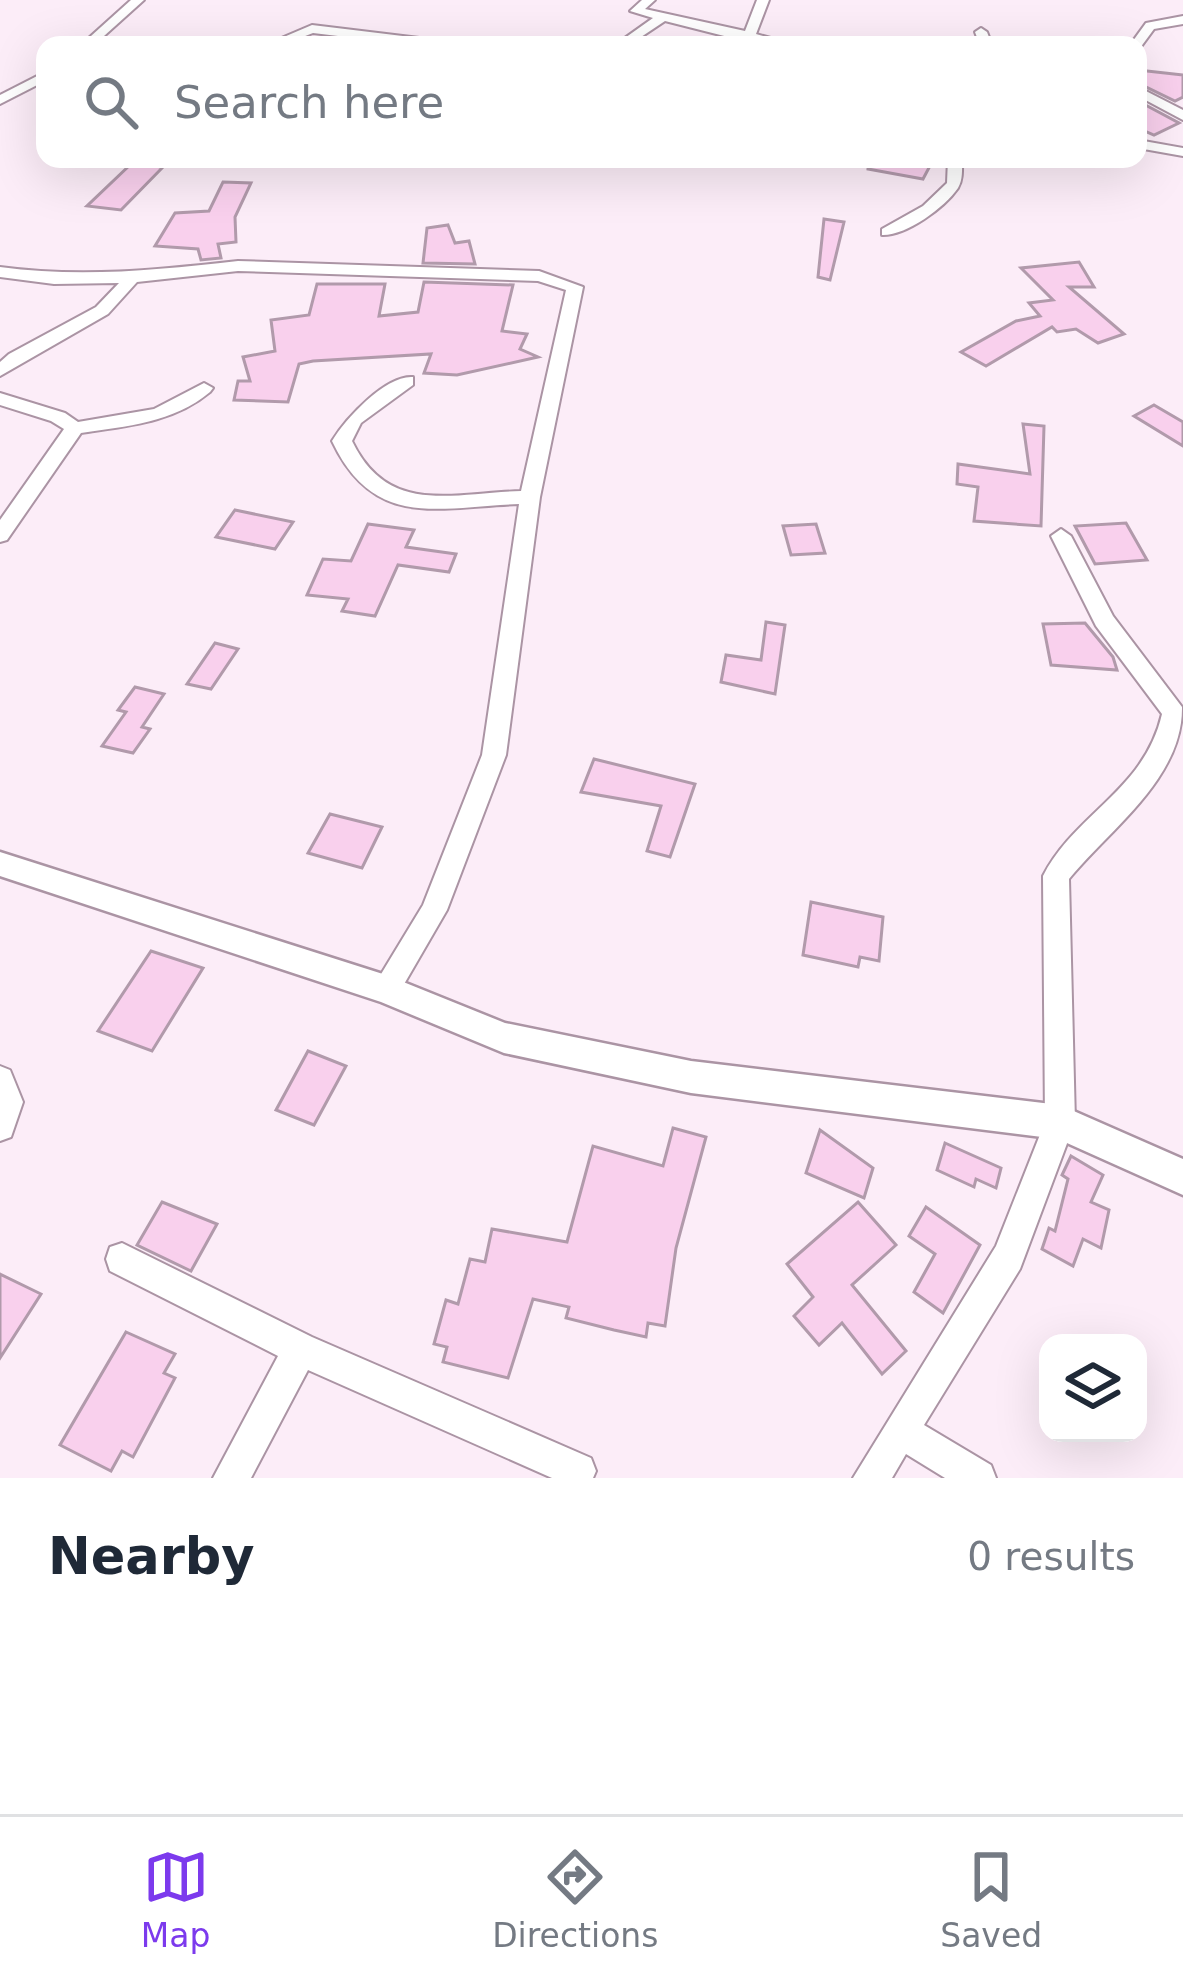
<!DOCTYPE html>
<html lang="en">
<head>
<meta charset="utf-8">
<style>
	:root { --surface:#fff; --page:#f6f6f7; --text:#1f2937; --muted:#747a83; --line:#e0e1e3; --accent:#7c3aed }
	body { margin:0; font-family:"DejaVu Sans",sans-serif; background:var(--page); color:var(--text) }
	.controls { position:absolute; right:36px; bottom:36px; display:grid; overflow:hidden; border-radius:24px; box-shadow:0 12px 48px #0002 }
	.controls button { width:108px; height:108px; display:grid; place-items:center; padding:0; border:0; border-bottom:3px solid var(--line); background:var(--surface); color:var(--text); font:60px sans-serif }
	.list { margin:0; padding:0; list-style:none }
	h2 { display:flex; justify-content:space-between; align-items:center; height:156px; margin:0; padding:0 48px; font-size:51px }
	h2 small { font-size:39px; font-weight:400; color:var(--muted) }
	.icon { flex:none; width:66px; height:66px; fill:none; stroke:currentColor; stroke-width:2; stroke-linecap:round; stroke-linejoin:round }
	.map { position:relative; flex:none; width:1183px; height:1478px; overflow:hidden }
	.search { position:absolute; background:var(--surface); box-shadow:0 12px 48px #0002; left:36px; right:36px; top:36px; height:132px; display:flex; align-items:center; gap:30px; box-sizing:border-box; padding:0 42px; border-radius:24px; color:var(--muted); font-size:45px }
	.sheet { height:336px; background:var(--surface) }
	nav { display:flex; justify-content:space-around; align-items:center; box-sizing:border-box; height:168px; border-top:3px solid var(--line); background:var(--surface); font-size:33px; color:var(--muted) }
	nav a { display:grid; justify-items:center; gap:6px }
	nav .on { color:var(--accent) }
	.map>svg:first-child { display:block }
</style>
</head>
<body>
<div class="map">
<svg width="1183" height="1478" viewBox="0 0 1183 1478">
	<rect width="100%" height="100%" fill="#fcedf8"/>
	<g fill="#f9d0ed" stroke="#b19aab" stroke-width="3">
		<polygon points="1138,70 1183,75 1183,97 1175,101 1138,83"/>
		<polygon points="1138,101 1179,123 1154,135 1138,128"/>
		<polygon points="869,159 917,159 932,162 923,179 868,169"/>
		<polygon points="131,164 163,167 121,210 87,206"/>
		<polygon points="223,182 251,183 235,217 236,242 218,244 221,258 201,260 198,249 155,246 175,213 209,211"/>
		<polygon points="824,219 844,222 830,280 818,277"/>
		<polygon points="448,225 455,243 469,241 475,264 423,263 427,228"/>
		<polygon points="1079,262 1094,287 1069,287 1124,334 1098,343 1076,329 1057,332 1052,327 986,366 961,352 1016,321 1040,316 1029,303 1053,300 1021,268"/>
		<polygon points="424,282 513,285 502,331 527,334 520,349 538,357 457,375 424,373 431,354 313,361 299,364 288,402 234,400 238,381 250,381 243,357 275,351 271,320 309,315 317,284 385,284 379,316 418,312"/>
		<polygon points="1154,405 1183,422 1183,446 1134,416"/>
		<polygon points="1023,424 1044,426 1041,526 974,521 978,487 957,484 958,464 1030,474"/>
		<polygon points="235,510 293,522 275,549 216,537"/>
		<polygon points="1126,523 1147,560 1095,564 1075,526"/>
		<polygon points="368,524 414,530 406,547 456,554 449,572 398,565 375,616 342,611 348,599 307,595 323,559 351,561"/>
		<polygon points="816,524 825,553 791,555 783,526"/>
		<polygon points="766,622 785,625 775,694 721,682 726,655 761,660"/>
		<polygon points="1085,623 1113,657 1117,670 1051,665 1043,624"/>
		<polygon points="215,643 238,649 211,689 187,684"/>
		<polygon points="135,687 164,694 142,727 150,729 133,753 102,746 126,712 118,710"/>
		<polygon points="594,759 695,784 670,857 647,851 661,806 581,792"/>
		<polygon points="330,814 382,827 362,868 308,853"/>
		<polygon points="811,902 883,917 879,961 860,957 858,967 803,955"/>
		<polygon points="151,951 203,968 152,1051 98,1031"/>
		<polygon points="308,1051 346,1066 314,1125 276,1110"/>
		<polygon points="673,1128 706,1137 676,1248 665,1326 648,1323 646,1337 614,1330 566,1318 569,1307 533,1299 508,1378 443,1362 447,1347 434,1344 446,1300 458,1304 470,1259 485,1262 492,1229 567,1242 593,1146 663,1166"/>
		<polygon points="820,1130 873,1168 864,1198 806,1173"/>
		<polygon points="945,1143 1001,1168 996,1188 976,1179 974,1187 937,1170"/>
		<polygon points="1071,1156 1103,1175 1091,1202 1109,1210 1101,1248 1083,1239 1073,1266 1042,1249 1049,1228 1055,1231 1068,1179 1062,1175"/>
		<polygon points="162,1202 217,1224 191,1271 137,1245"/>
		<polygon points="858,1202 896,1245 852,1285 906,1351 882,1374 842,1323 819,1345 794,1316 813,1297 787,1264"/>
		<polygon points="926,1207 980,1245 943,1313 914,1292 935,1254 909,1236"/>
		<polygon points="0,1274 41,1294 0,1358"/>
		<polygon points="126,1332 175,1354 164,1373 175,1378 133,1457 122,1451 111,1471 60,1445"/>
	</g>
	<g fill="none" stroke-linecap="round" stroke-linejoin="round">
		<g stroke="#ab94a4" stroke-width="4">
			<g id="minor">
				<polygon points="131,0 144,0 94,45 81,45"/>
				<polygon points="642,0 655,0 645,9 745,31 757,0 769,0 756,34 796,45 748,42 665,21 629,45 615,45 653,18 630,11"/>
				<polygon points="1183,16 1183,24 1154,29 1140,48 1130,45 1146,23"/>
				<polygon points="312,25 444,41 450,45 413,45 313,33 282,45 265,45"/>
				<polygon points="981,28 987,32 992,45 980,45 975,32"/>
				<polygon points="45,72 45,81 0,104 0,95"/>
				<polygon points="1138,87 1183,110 1183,120 1138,96"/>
				<polygon points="1138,140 1183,148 1183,156 1138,148"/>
				<path d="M948 159H962C962 169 963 180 958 188 944 208 906 236 882 235V229L923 206 947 183Z"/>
				<path d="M238 261 539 271 583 287 540 497 506 755 447 910 396 998 386 1002 376 998 372 989 423 905 482 755 519 504C437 507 374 530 332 441 346 418 386 375 413 377V385L361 423 352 441C388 516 452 493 521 491L566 290 538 281 238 271 137 282 108 314 0 376V362L9 354 96 307 119 283 54 284 0 277V267C81 278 157 270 238 261Z"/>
				<path d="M204 383 213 388 210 392C173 423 127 426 81 433L7 540 0 542V520L64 429 51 421 0 405V393L65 413 78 422 154 409Z"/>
				<path d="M1061 529 1071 536 1113 616 1182 707C1183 778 1110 829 1069 879L1075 1122 1020 1269 924 1425 991 1465 996 1478H945L906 1454 892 1478H853L996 1246 1045 1122 1043 876C1075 813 1144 791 1162 714L1096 626 1051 536Z"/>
				<polygon points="0,1066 10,1070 23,1102 11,1137 0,1141"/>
				<polygon points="122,1243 312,1337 591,1458 596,1471 593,1478 552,1478 308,1370 251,1478 213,1478 278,1356 110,1271 106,1259 110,1247"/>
			</g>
		</g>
		<g stroke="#ab94a4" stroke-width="5">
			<polygon id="tertiary" points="0,852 386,975 505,1023 691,1061 1060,1105 1183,1159 1183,1195 1058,1139 691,1093 504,1053 381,1002 0,876"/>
		</g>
		<use href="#minor" fill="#fff" fill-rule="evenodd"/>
		<use href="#tertiary" fill="#fff" fill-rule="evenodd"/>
	</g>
</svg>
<div class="controls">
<button><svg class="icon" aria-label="layers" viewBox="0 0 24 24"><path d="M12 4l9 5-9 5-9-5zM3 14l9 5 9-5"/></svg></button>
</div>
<div class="search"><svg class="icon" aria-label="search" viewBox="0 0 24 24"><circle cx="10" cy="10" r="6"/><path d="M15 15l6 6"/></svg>Search here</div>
</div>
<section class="sheet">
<h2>Nearby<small>0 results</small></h2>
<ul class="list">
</ul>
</section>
<nav>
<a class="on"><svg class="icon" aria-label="map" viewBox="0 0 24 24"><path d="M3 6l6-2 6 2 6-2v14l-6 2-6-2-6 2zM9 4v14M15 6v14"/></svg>Map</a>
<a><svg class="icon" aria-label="directions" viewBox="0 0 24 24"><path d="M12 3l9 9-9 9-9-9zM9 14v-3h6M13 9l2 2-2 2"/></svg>Directions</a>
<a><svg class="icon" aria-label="saved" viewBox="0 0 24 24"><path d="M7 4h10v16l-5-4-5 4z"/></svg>Saved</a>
</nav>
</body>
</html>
